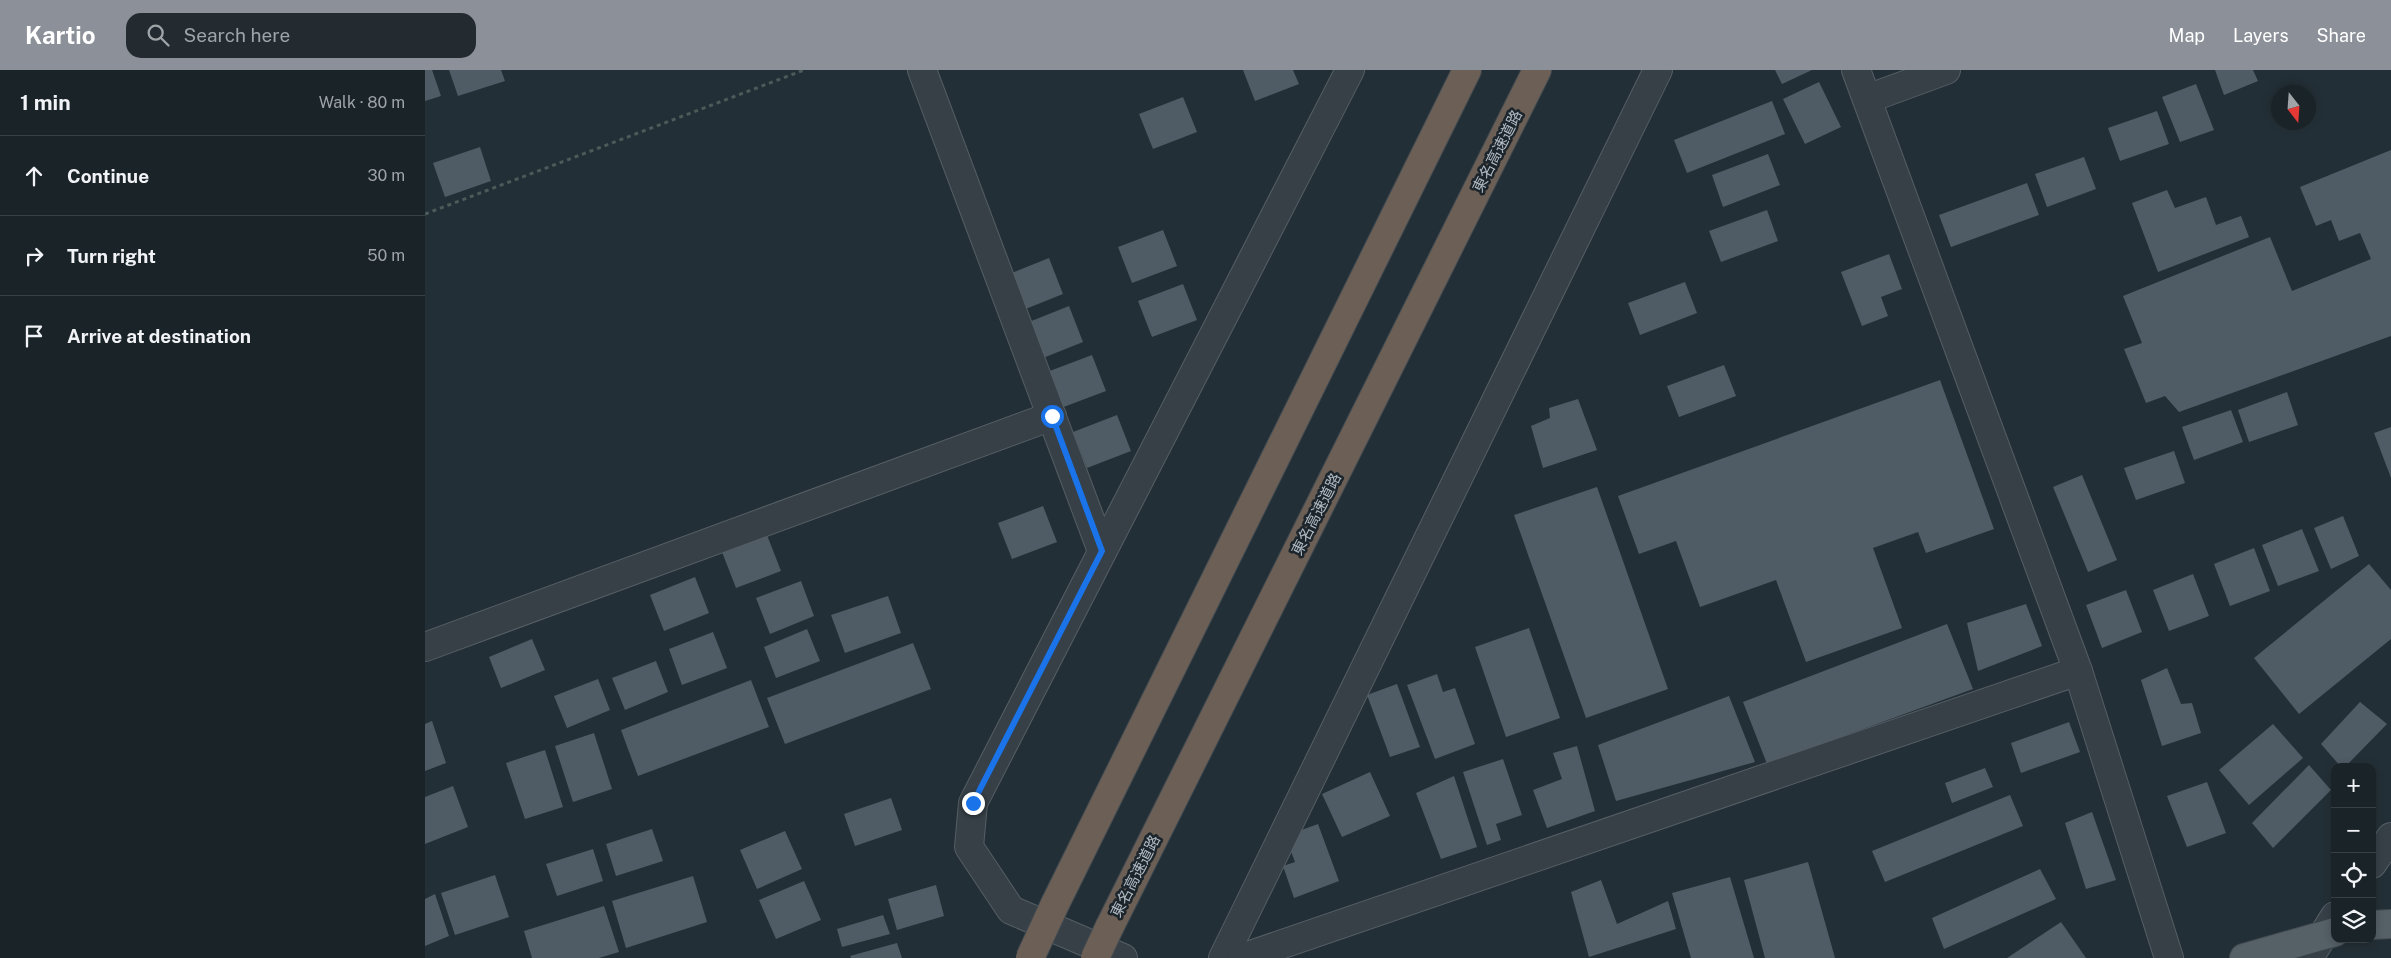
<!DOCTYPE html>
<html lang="en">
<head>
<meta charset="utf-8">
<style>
	:root { --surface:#1a2328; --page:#232b30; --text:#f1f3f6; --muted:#9fa4a8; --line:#384045; --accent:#8c9099 }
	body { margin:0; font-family:"Public Sans","Noto Sans JP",sans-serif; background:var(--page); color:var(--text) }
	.controls { position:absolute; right:15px; bottom:15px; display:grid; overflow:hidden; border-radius:10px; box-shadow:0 2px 8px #0003 }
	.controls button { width:45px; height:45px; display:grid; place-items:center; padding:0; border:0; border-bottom:1px solid var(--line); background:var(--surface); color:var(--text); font:25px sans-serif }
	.compass { position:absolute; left:1846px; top:15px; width:45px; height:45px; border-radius:50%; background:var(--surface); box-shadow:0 2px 8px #0003; rotate:163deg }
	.stop { position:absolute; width:15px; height:15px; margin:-11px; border:4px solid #1a73e8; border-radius:50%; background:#fff }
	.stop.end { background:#1a73e8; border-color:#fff; box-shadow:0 1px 5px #0008 }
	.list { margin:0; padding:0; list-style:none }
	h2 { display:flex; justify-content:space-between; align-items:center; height:65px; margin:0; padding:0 20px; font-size:21px }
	h2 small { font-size:16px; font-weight:400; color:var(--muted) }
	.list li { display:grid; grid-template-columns:32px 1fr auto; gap:15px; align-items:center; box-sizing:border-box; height:80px; padding:0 20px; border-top:1px solid var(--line) }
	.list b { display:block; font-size:19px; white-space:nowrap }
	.list em { font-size:16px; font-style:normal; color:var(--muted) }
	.icon { flex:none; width:28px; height:28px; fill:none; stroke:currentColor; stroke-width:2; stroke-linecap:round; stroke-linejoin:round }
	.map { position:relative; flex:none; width:1966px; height:888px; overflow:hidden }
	header { display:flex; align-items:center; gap:30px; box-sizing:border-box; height:70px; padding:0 25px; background:var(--accent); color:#fff }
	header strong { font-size:24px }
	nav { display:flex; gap:28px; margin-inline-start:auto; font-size:18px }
	.search { width:350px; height:45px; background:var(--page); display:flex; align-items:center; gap:12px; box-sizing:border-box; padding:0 18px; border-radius:15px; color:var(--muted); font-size:19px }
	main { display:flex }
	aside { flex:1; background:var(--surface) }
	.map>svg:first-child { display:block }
</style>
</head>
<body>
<header>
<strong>Kartio</strong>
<div class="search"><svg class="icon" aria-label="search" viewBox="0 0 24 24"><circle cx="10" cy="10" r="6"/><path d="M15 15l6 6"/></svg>Search here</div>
<nav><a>Map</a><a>Layers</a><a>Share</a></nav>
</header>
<main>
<aside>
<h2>1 min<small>Walk · 80 m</small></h2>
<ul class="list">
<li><svg class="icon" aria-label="ahead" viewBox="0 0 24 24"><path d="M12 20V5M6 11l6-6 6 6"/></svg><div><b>Continue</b></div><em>30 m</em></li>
<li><svg class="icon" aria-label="right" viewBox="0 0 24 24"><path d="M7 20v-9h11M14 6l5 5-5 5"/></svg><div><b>Turn right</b></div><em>50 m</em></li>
<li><svg class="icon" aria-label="arrive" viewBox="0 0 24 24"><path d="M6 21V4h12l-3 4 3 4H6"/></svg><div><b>Arrive at destination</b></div></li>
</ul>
</aside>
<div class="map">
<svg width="1966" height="888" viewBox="0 0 1966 888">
	<rect width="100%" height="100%" fill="#232f36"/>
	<g fill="#4f5c65">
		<polygon points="0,0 7,0 16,26 0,31"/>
		<polygon points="24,0 76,0 80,11 33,26"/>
		<polygon points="818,0 868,0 874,14 830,31"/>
		<polygon points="1350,0 1387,0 1357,14"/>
		<polygon points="1790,0 1828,0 1833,11 1799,25"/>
		<polygon points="1394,12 1416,57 1380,74 1358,29"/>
		<polygon points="1771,14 1789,60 1755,72 1737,27"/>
		<polygon points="758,27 772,62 728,79 714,44"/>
		<polygon points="1347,31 1360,64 1262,103 1249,70"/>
		<polygon points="1732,41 1744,74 1695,91 1683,58"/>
		<polygon points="55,77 66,111 20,127 8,93"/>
		<polygon points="1966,80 1966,266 1754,342 1740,326 1721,333 1699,279 1717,273 1698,226 1845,167 1867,221 1946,189 1935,163 1914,171 1906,150 1891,156 1875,117"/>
		<polygon points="1343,84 1355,115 1298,137 1287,105"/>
		<polygon points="1659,87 1671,119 1622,137 1610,104"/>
		<polygon points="1602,113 1614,145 1526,177 1514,145"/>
		<polygon points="1742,120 1750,138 1781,127 1791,155 1816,146 1824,167 1733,202 1707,133"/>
		<polygon points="1342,140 1353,171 1296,192 1284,161"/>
		<polygon points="738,160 752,196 707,213 693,177"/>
		<polygon points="1464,184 1477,219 1456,227 1463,246 1437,256 1416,202"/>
		<polygon points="624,188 638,224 593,242 579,206"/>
		<polygon points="1260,212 1272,243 1215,265 1203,233"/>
		<polygon points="758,214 772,250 727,267 713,231"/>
		<polygon points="644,236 658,272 613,290 599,254"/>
		<polygon points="667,285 681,321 636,338 622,302"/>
		<polygon points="1299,295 1311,326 1254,347 1242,316"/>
		<polygon points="1515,310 1569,459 1501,483 1493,462 1448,478 1477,558 1381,592 1351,510 1275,537 1251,471 1214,484 1193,426"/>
		<polygon points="1862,322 1873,355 1824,372 1813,340"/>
		<polygon points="1153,329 1172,380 1118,398 1106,356 1125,348 1124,338"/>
		<polygon points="1806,340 1818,372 1769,390 1757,357"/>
		<polygon points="692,345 706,381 662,398 648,362"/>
		<polygon points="1966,357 1966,408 1949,363"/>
		<polygon points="1749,381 1760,413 1711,430 1699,398"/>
		<polygon points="1657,405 1692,490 1663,502 1628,417"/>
		<polygon points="1172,417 1243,619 1161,648 1089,445"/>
		<polygon points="618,436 632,472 587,489 573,453"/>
		<polygon points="1918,446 1934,486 1906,499 1889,458"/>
		<polygon points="1877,459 1894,501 1853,516 1837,475"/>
		<polygon points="342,465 356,501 311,518 297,482"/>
		<polygon points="1829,478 1845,521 1805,536 1789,494"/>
		<polygon points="1944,494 1966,520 1966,569 1874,644 1829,588"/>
		<polygon points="1768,504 1784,546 1744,561 1728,520"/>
		<polygon points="270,507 284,543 239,561 225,525"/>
		<polygon points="376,511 389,546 345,564 331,528"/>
		<polygon points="1701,520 1717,562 1677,578 1661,535"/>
		<polygon points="463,526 476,563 420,583 406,545"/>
		<polygon points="1601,534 1617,576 1553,601 1542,553"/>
		<polygon points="1522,554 1548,619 1342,694 1318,632"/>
		<polygon points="1104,558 1135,648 1081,667 1050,577"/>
		<polygon points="382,559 395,591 351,608 339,577"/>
		<polygon points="288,562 302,598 257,615 244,579"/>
		<polygon points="107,569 120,600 76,618 64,587"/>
		<polygon points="488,573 506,619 360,674 342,628"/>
		<polygon points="231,591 243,622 200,640 187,608"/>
		<polygon points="1742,598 1756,634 1767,633 1776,663 1737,676 1716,610"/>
		<polygon points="1012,604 1018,622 1030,618 1050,674 1010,689 982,615"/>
		<polygon points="173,609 185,640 142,658 129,626"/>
		<polygon points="326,610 344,657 213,706 196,660"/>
		<polygon points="972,614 995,677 965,687 942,625"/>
		<polygon points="1304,626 1330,692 1191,731 1173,675"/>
		<polygon points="1935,632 1962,654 1920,697 1916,697 1896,674"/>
		<polygon points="7,651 21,693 0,701 0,654"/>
		<polygon points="1644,652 1655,682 1596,703 1586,673"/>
		<polygon points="1848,654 1878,688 1824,735 1794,700"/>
		<polygon points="169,663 187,719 148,732 130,676"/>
		<polygon points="1152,676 1170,741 1122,758 1108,720 1137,709 1128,683"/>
		<polygon points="120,680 138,737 100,749 81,693"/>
		<polygon points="1078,689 1097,745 1071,754 1076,770 1062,775 1038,702"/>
		<polygon points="1884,695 1906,720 1848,778 1827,753"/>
		<polygon points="1560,698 1568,717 1527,733 1520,713"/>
		<polygon points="945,702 965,746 917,767 897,724"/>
		<polygon points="1029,706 1052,777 1016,789 991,723"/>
		<polygon points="1782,712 1801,763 1762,777 1742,726"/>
		<polygon points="28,716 43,757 0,774 0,727"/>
		<polygon points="1585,725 1598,756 1460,812 1447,781"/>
		<polygon points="466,728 477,760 430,776 419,744"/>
		<polygon points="1667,742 1691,810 1661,819 1640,753"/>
		<polygon points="893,754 914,811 869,828 858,796 870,792 860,766"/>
		<polygon points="227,759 238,791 191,806 181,774"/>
		<polygon points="360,761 377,799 332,819 315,780"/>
		<polygon points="168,779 178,811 132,826 121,794"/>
		<polygon points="1383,792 1410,888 1340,888 1319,810"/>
		<polygon points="1615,799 1631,829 1519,879 1507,848"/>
		<polygon points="70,805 84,847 30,865 16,823"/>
		<polygon points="268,806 282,852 201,878 187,831"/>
		<polygon points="1305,807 1329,888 1266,888 1247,823"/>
		<polygon points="1176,810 1192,854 1243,831 1251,859 1164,887 1146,822"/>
		<polygon points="379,811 396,850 351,869 334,830"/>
		<polygon points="511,815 519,846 472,860 463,829"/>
		<polygon points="10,824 24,866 0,876 0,829"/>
		<polygon points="179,836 194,882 174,888 107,888 99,861"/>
		<polygon points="458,845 465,864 417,877 412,859"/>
		<polygon points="1636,852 1661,888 1582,888"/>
		<polygon points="472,873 477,888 426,888 425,886"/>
	</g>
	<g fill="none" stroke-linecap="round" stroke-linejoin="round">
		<g stroke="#555e65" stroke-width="30">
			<g id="minor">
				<polyline points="497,0 677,481"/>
				<polyline points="1442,29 1521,0"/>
				<polyline points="0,577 627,346"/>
				<polyline points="1947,794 1966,767"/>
				<polyline points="698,888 586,840 544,777 548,733 925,0"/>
				<polyline points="798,888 1233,0"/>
				<polyline points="817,888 1653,601"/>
				<polyline points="1884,888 1910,846"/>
			</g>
		</g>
		<g stroke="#555e65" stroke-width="30">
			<polyline id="tertiary" points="1431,0 1653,601 1744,888"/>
		</g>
		<g stroke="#434c53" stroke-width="30">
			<g id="primary">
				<polyline points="1947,855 1966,854"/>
				<polyline points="1819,888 1910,862"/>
			</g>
		</g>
		<g stroke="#424b52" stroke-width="30">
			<g id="motorway">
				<polyline points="630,834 1042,0"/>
				<polyline points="684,858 1112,0"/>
			</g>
		</g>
		<polyline stroke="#4a5b5a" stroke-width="3" stroke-dasharray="4 4" stroke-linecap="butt" points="0,144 379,0"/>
		<use href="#minor" stroke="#374047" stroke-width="28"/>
		<use href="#tertiary" stroke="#374047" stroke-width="28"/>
		<use href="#primary" stroke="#556067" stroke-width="28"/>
		<use href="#motorway" stroke="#6c5f55" stroke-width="28"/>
		<g stroke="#424b52" stroke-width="30" stroke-linecap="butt">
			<g id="motorway-bridge">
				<polyline points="605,888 630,834"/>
				<polyline points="670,888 684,858"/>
			</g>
		</g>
		<use href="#motorway-bridge" stroke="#6c5f55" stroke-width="28"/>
	</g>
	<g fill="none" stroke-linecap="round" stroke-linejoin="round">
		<polyline stroke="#1a73e8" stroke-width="6" points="548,733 677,481 627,346"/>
	</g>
	<g text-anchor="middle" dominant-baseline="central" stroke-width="5" stroke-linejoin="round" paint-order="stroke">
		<g font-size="15" fill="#b2bbc3" stroke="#1c252c">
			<text transform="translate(1072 81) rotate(-63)">東名高速道路</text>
			<text transform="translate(891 444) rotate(-63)">東名高速道路</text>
			<text transform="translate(710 806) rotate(-63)">東名高速道路</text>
		</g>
	</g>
</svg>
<div class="controls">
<button>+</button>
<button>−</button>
<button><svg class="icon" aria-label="locate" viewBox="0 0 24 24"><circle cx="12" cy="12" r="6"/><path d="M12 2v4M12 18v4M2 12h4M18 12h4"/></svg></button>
<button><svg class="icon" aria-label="layers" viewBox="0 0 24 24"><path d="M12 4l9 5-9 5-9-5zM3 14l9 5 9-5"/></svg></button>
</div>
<svg class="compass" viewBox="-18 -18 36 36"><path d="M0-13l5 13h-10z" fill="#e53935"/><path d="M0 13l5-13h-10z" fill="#9fa4a8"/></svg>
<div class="stop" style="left:627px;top:346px"></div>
<div class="stop end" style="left:548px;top:733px"></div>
</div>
</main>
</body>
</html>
